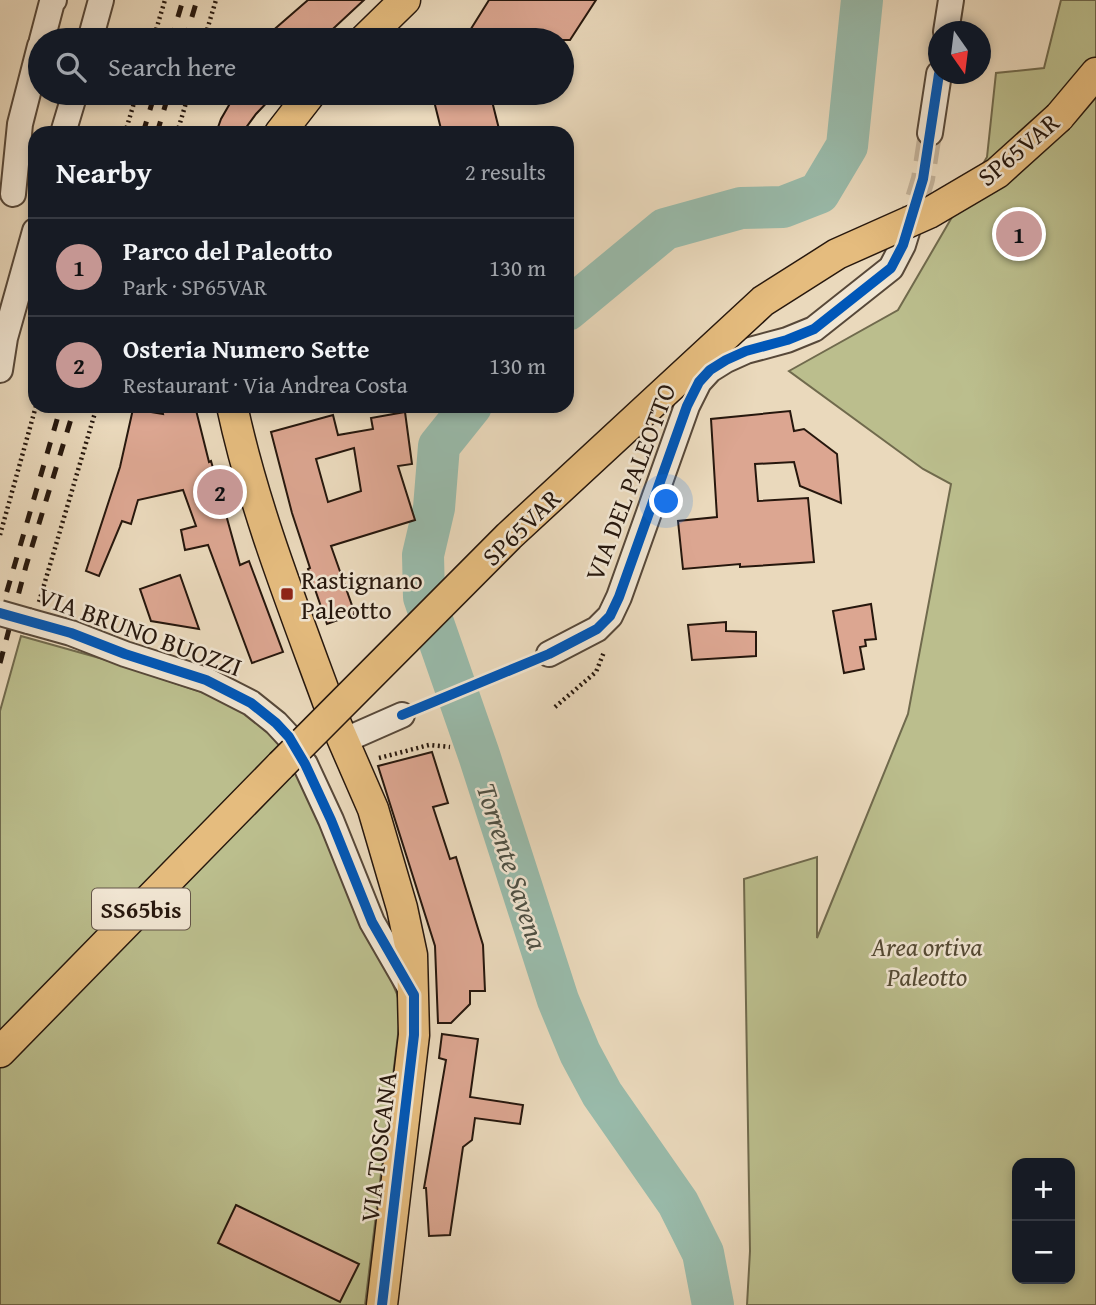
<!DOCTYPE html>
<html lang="en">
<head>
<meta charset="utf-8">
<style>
	:root { --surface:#171b24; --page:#20242c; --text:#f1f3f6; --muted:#9ea1a6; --line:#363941; --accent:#c59692 }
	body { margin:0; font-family:"Gentium Book Plus",serif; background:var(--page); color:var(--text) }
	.controls { position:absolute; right:21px; bottom:21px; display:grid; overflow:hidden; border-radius:14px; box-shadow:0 4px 10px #0003 }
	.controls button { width:63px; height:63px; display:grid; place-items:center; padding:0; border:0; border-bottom:2px solid var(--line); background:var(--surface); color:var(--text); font:35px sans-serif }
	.compass { position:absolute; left:928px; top:21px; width:63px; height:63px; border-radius:50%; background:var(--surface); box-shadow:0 4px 10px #0003; rotate:166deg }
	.you { position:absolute; left:667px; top:502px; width:24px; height:24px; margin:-18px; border:5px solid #fff; border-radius:50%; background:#1a73e8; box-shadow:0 0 0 10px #1a73e833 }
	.badge { display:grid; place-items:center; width:46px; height:46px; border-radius:50%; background:var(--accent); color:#111; font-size:23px; font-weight:700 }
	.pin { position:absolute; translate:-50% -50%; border:4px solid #fff; box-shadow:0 2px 7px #0006 }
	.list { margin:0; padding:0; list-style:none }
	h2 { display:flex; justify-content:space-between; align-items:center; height:91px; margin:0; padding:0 28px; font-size:30px }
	h2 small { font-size:23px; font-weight:400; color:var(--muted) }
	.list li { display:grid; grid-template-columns:46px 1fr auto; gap:21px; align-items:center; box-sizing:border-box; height:98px; padding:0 28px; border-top:2px solid var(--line) }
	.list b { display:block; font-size:26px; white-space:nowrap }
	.list p { margin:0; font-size:23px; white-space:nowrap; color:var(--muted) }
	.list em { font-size:23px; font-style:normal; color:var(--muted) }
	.icon { flex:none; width:38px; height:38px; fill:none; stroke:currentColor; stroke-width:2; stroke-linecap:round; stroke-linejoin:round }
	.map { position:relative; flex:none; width:1096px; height:1305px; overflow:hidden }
	.search { position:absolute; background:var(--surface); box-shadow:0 4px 10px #0003; left:28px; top:28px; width:546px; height:77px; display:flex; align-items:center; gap:18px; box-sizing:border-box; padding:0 24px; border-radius:38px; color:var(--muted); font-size:26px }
	.panel { position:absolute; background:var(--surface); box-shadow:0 4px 10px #0003; left:28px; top:126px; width:546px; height:287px; border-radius:21px }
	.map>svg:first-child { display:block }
</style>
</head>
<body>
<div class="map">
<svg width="1096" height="1305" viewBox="0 0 1096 1305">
	<rect width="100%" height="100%" fill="#ead9bc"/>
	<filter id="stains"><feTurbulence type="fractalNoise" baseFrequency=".00286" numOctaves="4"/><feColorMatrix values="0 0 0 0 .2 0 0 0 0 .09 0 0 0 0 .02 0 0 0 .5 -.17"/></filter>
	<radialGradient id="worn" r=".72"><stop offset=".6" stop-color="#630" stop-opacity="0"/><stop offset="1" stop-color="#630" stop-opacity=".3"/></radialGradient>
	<g fill="#bbbe8d" stroke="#706a4d" stroke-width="2" fill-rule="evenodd">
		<path d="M1061 0H1096V1305H747L750 1251 744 879 817 857V938L908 714 951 484 923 469 789 371 898 310 987 157 996 73 1044 68ZM1017 1163H1070V1279H1017Z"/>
		<polygon points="21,636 103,659 243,706 290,744 397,994 401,1010 365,1305 0,1305 0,711"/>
	</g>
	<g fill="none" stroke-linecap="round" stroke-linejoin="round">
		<g stroke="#99bbab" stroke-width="42">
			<polyline points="567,310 665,229 741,208 783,207 819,193 847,146 862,0"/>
			<polyline points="471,406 439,446 434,508 423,555 424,597 479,755 558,1000 580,1053 602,1094 678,1203 703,1253 713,1305"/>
		</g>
	</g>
	<g fill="#dca691" stroke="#26170d" stroke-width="2" fill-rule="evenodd">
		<polygon points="308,0 364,0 321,40 262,40"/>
		<polygon points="489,0 596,0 570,40 464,40"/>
		<polygon points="236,93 276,93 256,114 242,133 216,133 221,119"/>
		<polygon points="432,93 490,93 500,133 442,133"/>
		<polygon points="161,406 195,406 209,462 211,461 240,565 249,561 283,652 252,663 208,545 185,550 181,530 196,526 183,490 138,500 131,524 122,521 99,576 86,571 120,467 133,409 163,414"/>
		<polygon points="790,411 794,431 804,429 837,454 841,503 800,486 794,462 755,464 758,501 808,498 814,562 740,567 740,564 683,569 678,521 717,517 711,419"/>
		<path d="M405 412 412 464 398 466 415 520 331 546 355 614 327 624 308 569 310 568 292 513 271 432 333 415 338 435 373 429 371 418ZM354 448 361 491 328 502 316 459Z"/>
		<polygon points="180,575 199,629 151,621 140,589"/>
		<polygon points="871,604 876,639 865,640 866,646 860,647 864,669 844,673 833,611"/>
		<polygon points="726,622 726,631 756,632 756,656 692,660 688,625"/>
		<polygon points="432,752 448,803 433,807 450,859 456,857 483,945 485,991 470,991 470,1004 451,1023 438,1023 435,946 378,766"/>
		<polygon points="442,1034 478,1039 470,1097 523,1105 520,1124 475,1118 472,1140 463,1147 450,1235 429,1236 426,1188 424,1188 446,1060 439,1058"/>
		<polygon points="236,1205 359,1264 340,1302 218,1243"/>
	</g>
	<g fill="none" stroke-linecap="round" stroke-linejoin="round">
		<polyline stroke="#c3b299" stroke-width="24" stroke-dasharray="24 12" stroke-linecap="butt" points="907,232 923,179 930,133"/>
		<g stroke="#574839" stroke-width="28">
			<g id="minor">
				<polyline points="946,32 951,0"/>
				<polyline points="42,40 52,2 54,0"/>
				<polyline points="90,40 101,0"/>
				<polyline points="63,133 75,93"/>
				<polyline points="930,133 939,74"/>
				<polyline points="13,194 20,124 40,46"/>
				<polyline points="0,370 5,338 35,231"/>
				<polyline points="28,621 71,633 125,654 206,680 251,703 276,723 289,737"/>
				<polyline points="549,654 597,629 610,616 619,597 687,406 699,382 710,370 726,360 746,351 787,340 814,329 891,268 903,245 907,232"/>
				<polyline points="343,741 402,715"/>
				<polyline points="305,764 331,820 372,922 414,995"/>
			</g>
		</g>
		<g stroke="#26170d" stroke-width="33">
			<g id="major">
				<polyline points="364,40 405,0"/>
				<polyline points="1059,117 1096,73"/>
				<polyline points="280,133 311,93"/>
				<path d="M232 406C254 508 292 604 328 702"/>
				<polyline points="336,724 373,809 402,908 412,955 414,1035 382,1305"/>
				<polyline points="0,1052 281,765"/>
			</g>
		</g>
		<g stroke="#26170d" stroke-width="4.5" stroke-dasharray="2 3.5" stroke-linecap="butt">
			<polyline points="153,40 165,0"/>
			<polyline points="204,40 216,0"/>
			<polyline points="125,133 137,93"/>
			<polyline points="177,133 189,93"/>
			<polyline points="0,535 36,406"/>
			<polyline points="39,602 97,406"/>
			<polyline points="555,707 596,672 604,652"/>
			<polyline points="379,758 429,745 450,747"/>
		</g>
		<use href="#minor" stroke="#f1e6d3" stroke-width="24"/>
		<use href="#major" stroke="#e5bc7e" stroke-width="30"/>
		<g stroke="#26170d" stroke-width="5" stroke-dasharray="12 12" stroke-linecap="butt">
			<polyline points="171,40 183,0"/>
			<polyline points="185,40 197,0"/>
			<polyline points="143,133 155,93"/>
			<polyline points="157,133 169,93"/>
			<polyline points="0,615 61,406"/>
			<polyline points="0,663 26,566 75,406"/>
		</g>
		<g stroke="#574839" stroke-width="28" stroke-linecap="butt">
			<polyline id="minor-bridge" points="0,613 28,621"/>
		</g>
		<g stroke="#26170d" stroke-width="33" stroke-linecap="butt">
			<polyline id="major-bridge" points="281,765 509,536 763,301 837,254 929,213 997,173 1059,117"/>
		</g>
		<use href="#minor-bridge" stroke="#f1e6d3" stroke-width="24"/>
		<use href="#major-bridge" stroke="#e5bc7e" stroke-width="30"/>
		<g stroke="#f1e6d3" stroke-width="15">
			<g id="cycleway">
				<polyline points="0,613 71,633 125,654 206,680 251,703 276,723 289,737 305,764 331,820 372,922 414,995 414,1035 382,1305"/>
				<polyline points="402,715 549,654 597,629 610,616 619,597 687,406 699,382 710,370 726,360 746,351 787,340 814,329 891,268 903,245 923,179 939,74"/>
			</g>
		</g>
		<use href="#cycleway" stroke="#0057b8" stroke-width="10"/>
	</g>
	<rect fill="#8f2418" stroke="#f1e6d3" stroke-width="2.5" x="280" y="587" width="14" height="14" rx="3.5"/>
	<g text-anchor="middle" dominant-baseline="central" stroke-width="5" stroke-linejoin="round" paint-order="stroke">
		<rect fill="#f1e6d3" stroke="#635548" stroke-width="2" x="92" y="888.5" width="98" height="41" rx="5"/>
		<g font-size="24" font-weight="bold" fill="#26170d">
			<text x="141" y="909">SS65bis</text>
		</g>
		<g font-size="26" fill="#26170d" stroke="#f1e6d3">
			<text transform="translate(1018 149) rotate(-40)">SP65VAR</text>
			<text transform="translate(630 482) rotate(-69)">VIA DEL PALEOTTO</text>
			<text transform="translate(521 527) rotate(-44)">SP65VAR</text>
			<text transform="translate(140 631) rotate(20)">VIA BRUNO BUOZZI</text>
			<text transform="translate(378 1147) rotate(-83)">VIA TOSCANA</text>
		</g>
		<g font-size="26" fill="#26170d" stroke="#f1e6d3" text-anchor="start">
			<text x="301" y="579">Rastignano<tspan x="301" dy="30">Paleotto</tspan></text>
		</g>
		<g font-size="26" font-style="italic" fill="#534933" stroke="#f1e6d3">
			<text x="927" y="946">Area ortiva<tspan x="927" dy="30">Paleotto</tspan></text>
		</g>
		<g font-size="28" font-style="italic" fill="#4e5044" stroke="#f1e6d3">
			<text transform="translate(513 866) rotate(72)">Torrente Savena</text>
		</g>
	</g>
	<rect width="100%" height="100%" filter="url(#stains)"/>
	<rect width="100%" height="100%" fill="url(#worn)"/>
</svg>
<div class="controls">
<button>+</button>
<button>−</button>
</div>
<svg class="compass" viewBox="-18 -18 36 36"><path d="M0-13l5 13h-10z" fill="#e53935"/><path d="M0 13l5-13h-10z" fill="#9ea1a6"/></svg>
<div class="you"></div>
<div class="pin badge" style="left:1019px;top:234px">1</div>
<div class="pin badge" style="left:220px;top:492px">2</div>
<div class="search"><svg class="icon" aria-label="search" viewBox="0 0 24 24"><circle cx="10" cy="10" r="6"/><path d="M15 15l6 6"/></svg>Search here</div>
<section class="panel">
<h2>Nearby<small>2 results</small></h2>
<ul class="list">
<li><span class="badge">1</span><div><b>Parco del Paleotto</b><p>Park · SP65VAR</p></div><em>130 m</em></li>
<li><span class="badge">2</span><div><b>Osteria Numero Sette</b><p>Restaurant · Via Andrea Costa</p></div><em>130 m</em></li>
</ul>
</section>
</div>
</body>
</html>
